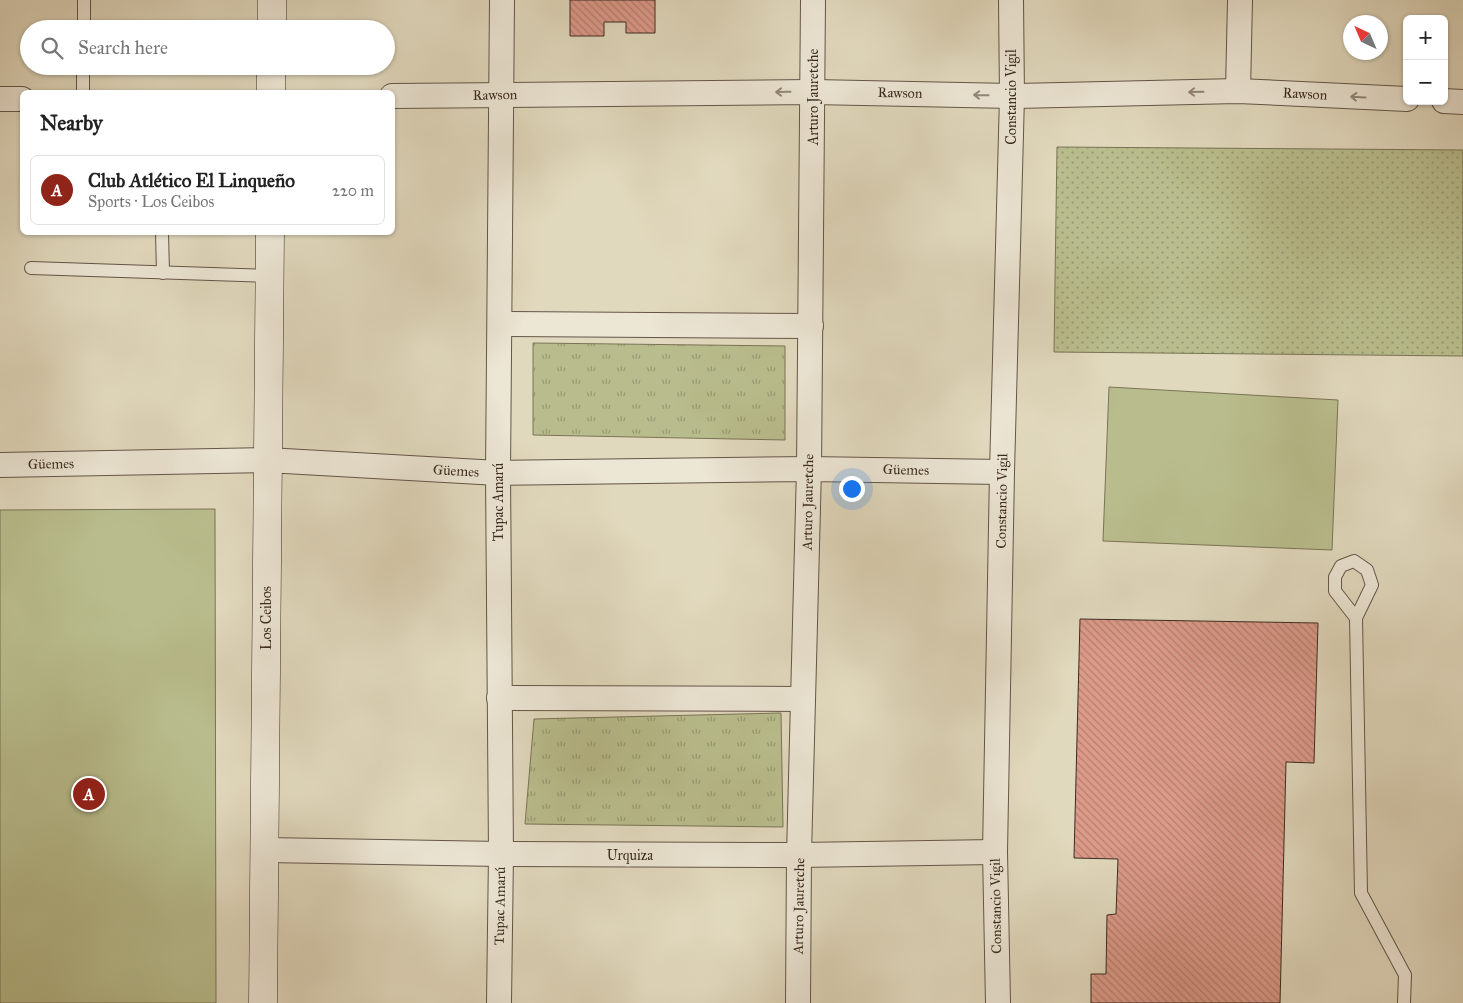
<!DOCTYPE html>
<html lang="en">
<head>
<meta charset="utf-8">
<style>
	:root { --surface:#fff; --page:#f2f2f2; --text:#222; --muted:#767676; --line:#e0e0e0; --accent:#8f2418 }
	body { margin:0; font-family:"IM FELL Great Primer",serif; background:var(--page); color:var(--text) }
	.controls { position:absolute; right:15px; top:15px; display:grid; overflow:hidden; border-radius:8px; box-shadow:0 1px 4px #0004 }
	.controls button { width:45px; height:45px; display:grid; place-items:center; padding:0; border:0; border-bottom:1px solid var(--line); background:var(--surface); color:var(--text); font:25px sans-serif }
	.compass { position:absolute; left:1343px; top:15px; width:45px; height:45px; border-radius:50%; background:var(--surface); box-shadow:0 1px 4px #0004; rotate:316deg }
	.you { position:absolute; left:851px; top:488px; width:18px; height:18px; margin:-12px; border:4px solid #fff; border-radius:50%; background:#1a73e8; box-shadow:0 0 0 8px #1a73e833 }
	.badge { display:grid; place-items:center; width:32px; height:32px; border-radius:50%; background:var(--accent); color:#fff; font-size:16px; font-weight:700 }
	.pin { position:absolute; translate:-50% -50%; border:2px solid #fff; box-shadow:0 1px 5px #0006 }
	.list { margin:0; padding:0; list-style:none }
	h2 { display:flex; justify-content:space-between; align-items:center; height:65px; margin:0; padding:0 20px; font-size:21px }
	h2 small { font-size:16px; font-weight:400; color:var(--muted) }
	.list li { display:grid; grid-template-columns:32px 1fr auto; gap:15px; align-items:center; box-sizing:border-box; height:70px; margin:0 10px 10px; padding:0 10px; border:1px solid var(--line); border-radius:8px }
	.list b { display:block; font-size:19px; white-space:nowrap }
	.list p { margin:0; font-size:16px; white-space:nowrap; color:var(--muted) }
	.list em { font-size:16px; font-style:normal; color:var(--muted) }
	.icon { flex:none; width:28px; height:28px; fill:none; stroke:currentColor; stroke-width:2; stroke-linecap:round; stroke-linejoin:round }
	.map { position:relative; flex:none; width:1463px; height:1003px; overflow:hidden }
	.search { position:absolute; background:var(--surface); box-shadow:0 1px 4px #0004; left:20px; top:20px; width:375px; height:55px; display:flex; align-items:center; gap:12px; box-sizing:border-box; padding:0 18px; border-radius:28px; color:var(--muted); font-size:19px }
	.panel { position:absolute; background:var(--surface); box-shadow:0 1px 4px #0004; left:20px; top:90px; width:375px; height:145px; border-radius:8px }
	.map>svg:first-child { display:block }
</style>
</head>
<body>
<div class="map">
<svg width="1463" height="1003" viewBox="0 0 1463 1003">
	<defs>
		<pattern id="grass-dots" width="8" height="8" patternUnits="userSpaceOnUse" patternTransform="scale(1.25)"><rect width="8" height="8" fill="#b9bd8d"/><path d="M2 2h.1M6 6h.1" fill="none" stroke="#979a73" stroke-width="1.8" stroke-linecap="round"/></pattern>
		<pattern id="park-tufts" width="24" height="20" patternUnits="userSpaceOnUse" patternTransform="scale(1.25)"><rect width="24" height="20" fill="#b9bd8d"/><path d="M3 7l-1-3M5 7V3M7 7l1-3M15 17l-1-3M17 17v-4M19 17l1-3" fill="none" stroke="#979a73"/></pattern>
		<pattern id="building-back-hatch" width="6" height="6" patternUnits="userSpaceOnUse" patternTransform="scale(1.25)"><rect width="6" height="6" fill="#dd9a8a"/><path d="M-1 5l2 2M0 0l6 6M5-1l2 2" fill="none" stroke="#b47e70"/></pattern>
	</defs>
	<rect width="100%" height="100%" fill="#e1d9be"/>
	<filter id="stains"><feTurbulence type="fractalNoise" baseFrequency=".004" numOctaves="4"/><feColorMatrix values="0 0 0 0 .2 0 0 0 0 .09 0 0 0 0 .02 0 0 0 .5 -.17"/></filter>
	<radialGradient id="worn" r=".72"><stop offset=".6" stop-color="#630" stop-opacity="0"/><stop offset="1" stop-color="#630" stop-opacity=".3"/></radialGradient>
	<polygon fill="url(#grass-dots)" stroke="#7a7456" points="1057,147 1463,150 1463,356 1054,352"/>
	<g fill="url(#park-tufts)" stroke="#7a7456">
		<polygon points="533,343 785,346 785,440 533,435"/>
		<polygon points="781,713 783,827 525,824 534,719"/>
	</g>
	<g fill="#b9bd8d" stroke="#7a7456">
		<polygon points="1109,387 1338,400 1332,550 1103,541"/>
		<polygon points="215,509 216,1003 0,1003 0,510"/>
	</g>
	<g fill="url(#building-back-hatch)" stroke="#3a2b20">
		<polygon points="570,0 655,0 655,33 626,33 626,22 604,22 604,36 570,36"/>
		<polygon points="1080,619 1318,623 1314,763 1286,762 1280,1003 1091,1003 1091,974 1106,974 1107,915 1116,914 1118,859 1074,858"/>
	</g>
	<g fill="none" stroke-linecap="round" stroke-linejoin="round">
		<g stroke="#645648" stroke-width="14">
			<g id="lane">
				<polyline points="84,29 84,0"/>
				<polyline points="83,92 83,66"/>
				<polyline points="162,232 163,273"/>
				<polyline points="31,268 269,276"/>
				<polyline points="1356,618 1335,591 1335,577 1341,566 1354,561 1367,570 1372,585 1356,618 1361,893 1405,975 1404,1003"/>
			</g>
		</g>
		<g stroke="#645648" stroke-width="26">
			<g id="street">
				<polyline points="1238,91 1240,0"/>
				<polyline points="392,96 813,92 1012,96 1238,91 1407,99"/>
				<polyline points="0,99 22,99"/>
				<polyline points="1444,101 1463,102"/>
				<polyline points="500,324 811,326"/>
				<polyline points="0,465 267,460 498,473 809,469 1002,472"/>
				<polyline points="499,698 803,699"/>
				<polyline points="265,850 501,854 799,855 995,852"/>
				<polyline points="499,1003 501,854 498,473 502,0"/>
				<polyline points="798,1003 799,855 809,469 813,0"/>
				<polyline points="998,1003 995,852 1002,472 1012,96 1011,0"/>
			</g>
		</g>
		<g stroke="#3a2b20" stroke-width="29">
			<g id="secondary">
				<polyline points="272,29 272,0"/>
				<polyline points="271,92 271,66"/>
				<polyline points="263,1003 270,232"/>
			</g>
		</g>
		<use href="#lane" stroke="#ece6d5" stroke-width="12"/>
		<use href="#street" stroke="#ece6d5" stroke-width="24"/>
		<use href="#secondary" stroke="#ece6d5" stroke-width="28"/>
	</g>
	<defs><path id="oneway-shaft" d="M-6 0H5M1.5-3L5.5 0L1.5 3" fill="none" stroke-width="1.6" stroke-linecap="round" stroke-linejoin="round" transform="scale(1.25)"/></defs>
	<g stroke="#93887a">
		<use href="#oneway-shaft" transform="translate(783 92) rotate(179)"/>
		<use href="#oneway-shaft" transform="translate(1196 92) rotate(179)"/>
		<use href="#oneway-shaft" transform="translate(981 95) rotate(-179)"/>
		<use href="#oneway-shaft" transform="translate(1358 97) rotate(-177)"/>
	</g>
	<g text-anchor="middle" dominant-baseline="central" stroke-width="4.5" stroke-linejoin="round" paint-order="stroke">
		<g font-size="14" fill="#3a2b20" stroke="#ece6d5">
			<text transform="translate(900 93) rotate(1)">Rawson</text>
			<text transform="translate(1305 94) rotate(3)">Rawson</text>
			<text transform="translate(495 95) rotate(-1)">Rawson</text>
			<text transform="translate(813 97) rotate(-90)">Arturo Jauretche</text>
			<text transform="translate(1011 97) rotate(-90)">Constancio Vigil</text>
			<text transform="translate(51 464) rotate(-1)">Güemes</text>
			<text transform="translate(906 470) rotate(1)">Güemes</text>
			<text transform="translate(456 471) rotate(3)">Güemes</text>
			<text transform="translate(1002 501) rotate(-89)">Constancio Vigil</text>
			<text transform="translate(498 502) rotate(-90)">Tupac Amarú</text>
			<text transform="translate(808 502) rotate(-89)">Arturo Jauretche</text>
			<text transform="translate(266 618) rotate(-90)">Los Ceibos</text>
			<text x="630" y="855">Urquiza</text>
			<text transform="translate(500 906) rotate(-89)">Tupac Amarú</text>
			<text transform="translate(799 906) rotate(-89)">Arturo Jauretche</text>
			<text transform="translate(996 906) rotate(-91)">Constancio Vigil</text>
		</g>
	</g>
	<rect width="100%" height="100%" filter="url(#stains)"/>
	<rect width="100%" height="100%" fill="url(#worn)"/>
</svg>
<div class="controls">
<button>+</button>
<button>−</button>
</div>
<svg class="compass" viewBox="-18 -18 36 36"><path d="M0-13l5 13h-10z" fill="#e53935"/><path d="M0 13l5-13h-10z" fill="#767676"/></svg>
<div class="you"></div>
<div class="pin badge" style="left:89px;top:794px">A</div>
<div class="search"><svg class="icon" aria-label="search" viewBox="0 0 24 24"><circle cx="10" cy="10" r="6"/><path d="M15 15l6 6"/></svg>Search here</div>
<section class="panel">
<h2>Nearby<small></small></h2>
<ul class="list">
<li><span class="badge">A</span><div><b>Club Atlético El Linqueño</b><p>Sports · Los Ceibos</p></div><em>220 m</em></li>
</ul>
</section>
</div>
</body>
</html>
